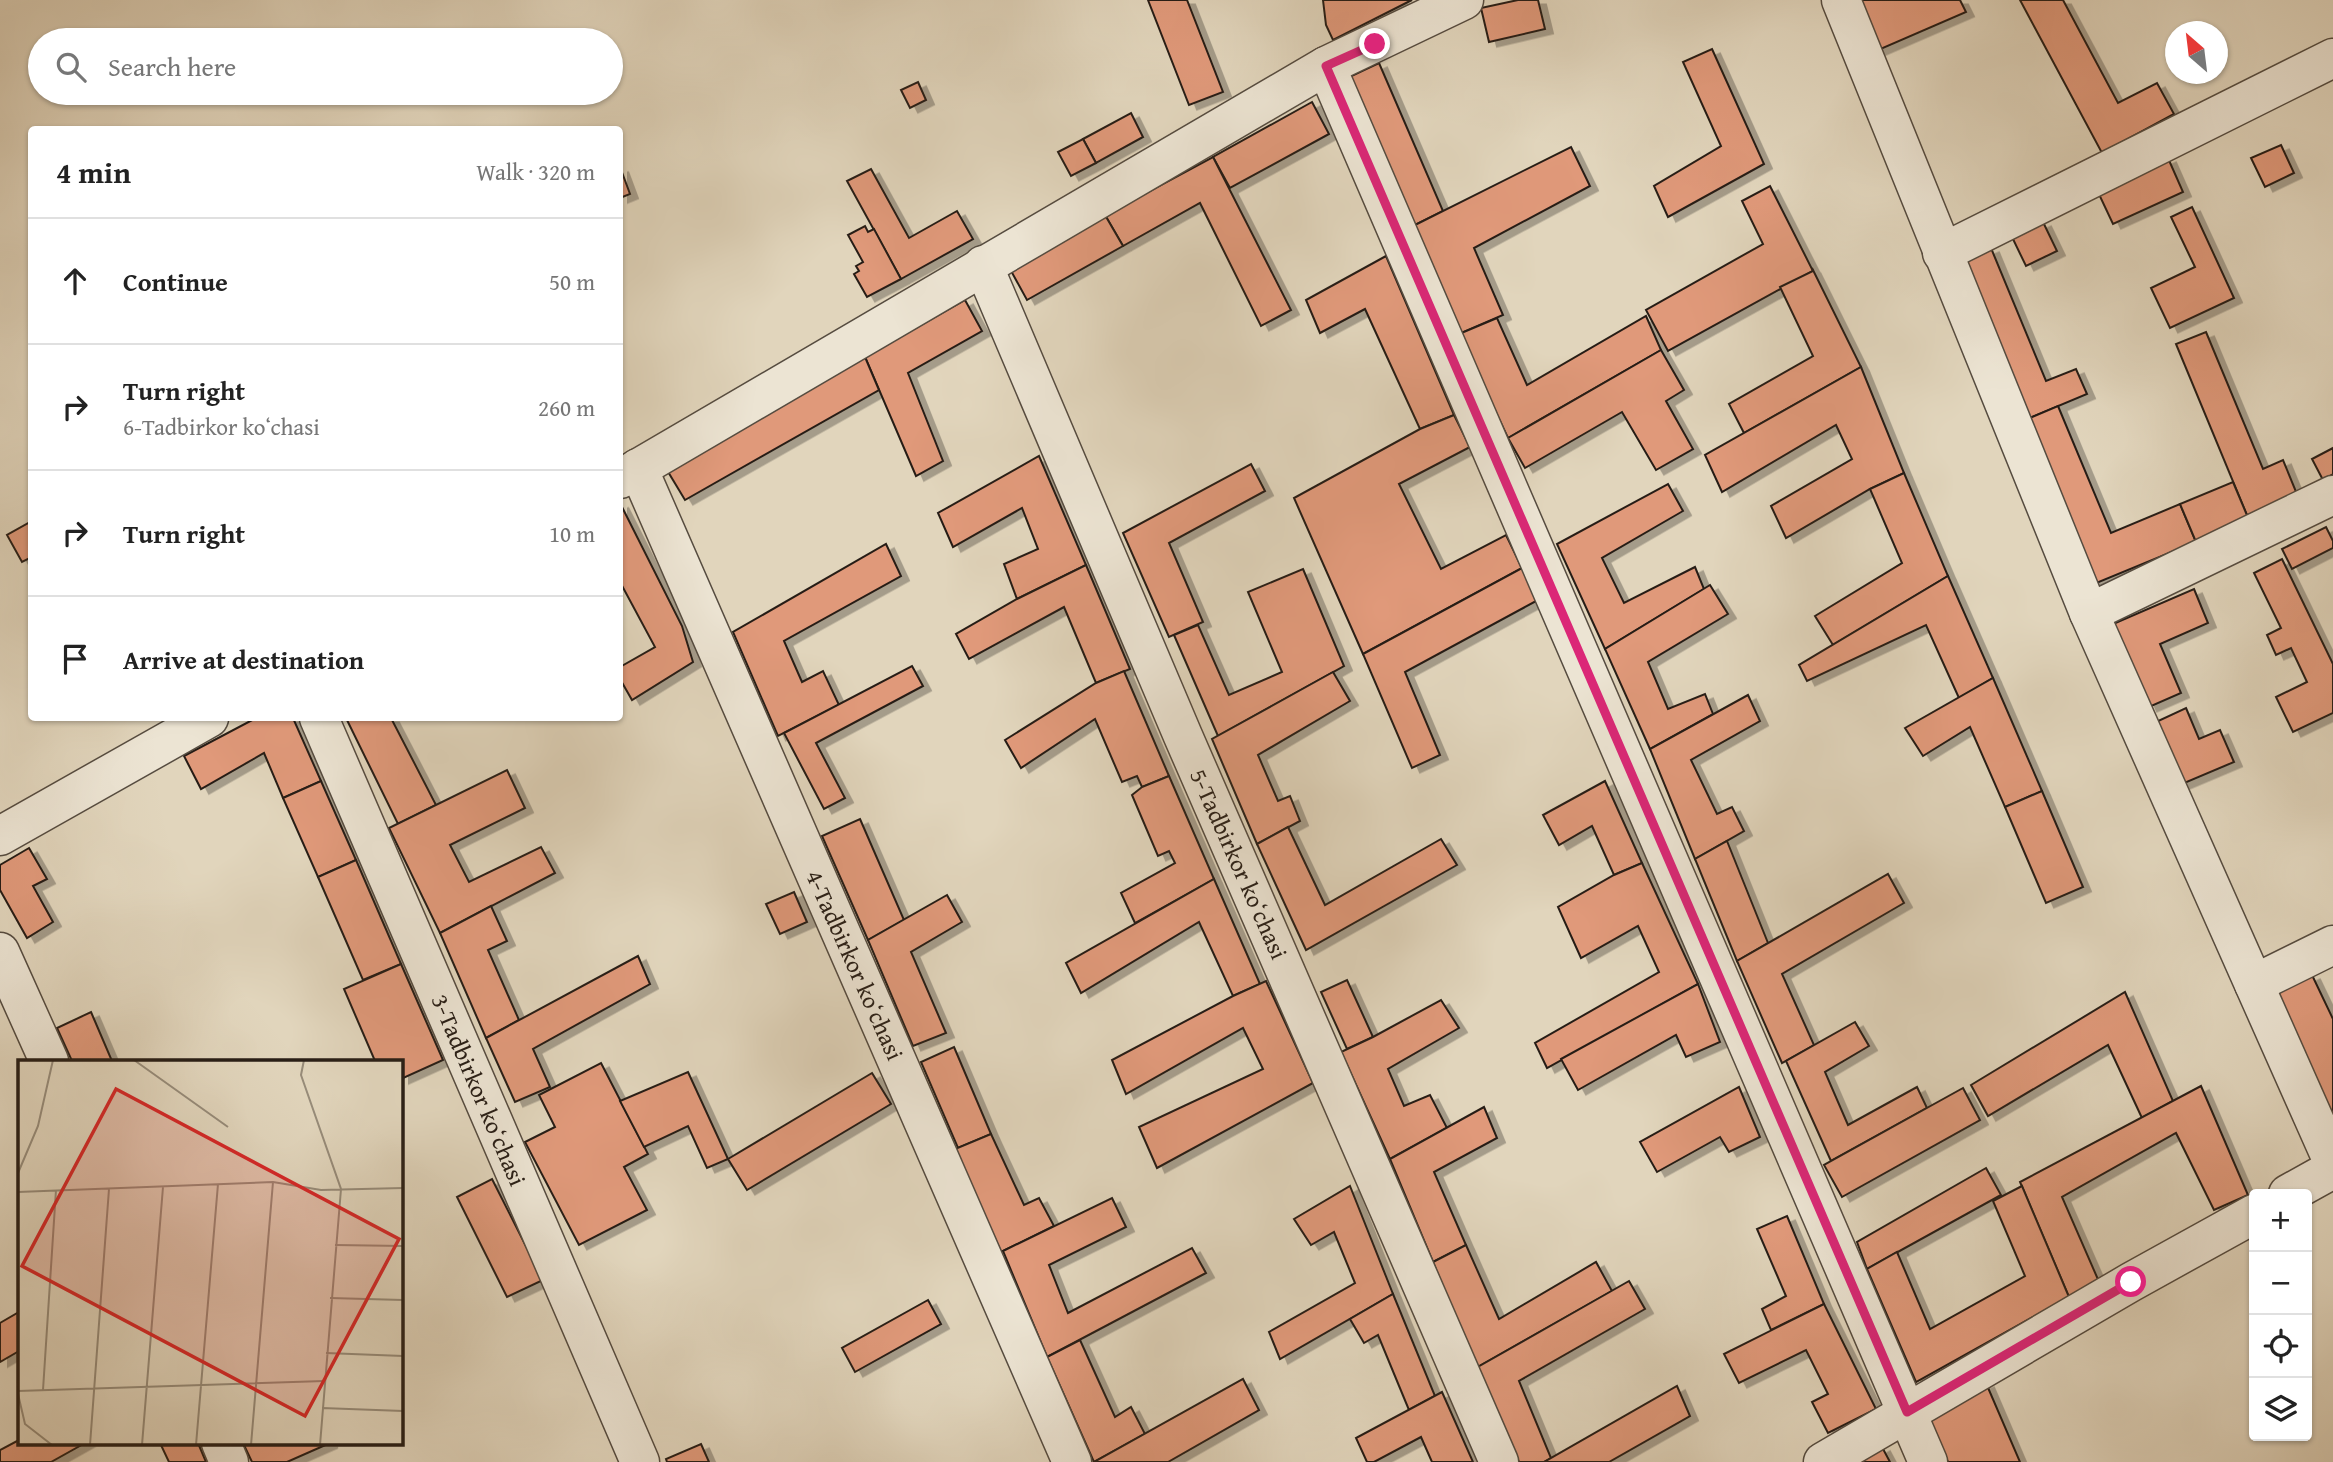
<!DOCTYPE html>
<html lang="en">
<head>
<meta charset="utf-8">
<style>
	:root { --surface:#fff; --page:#f6f6f6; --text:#222; --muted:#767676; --line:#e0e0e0 }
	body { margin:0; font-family:"Gentium Book Plus",serif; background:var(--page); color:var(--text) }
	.controls { position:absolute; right:21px; bottom:21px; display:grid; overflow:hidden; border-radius:7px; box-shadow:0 2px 5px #0004 }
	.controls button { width:63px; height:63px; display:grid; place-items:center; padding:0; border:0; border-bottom:2px solid var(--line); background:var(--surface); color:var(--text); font:35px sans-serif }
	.compass { position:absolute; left:2165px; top:21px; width:63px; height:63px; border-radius:50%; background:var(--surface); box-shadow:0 2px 5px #0004; rotate:332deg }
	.stop { position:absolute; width:21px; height:21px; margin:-16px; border:5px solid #db2777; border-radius:50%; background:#fff }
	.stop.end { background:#db2777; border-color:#fff; box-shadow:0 2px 7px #0008 }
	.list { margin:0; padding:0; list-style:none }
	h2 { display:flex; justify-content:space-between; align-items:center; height:91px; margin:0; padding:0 28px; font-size:30px }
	h2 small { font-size:23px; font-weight:400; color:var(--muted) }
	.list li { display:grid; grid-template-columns:46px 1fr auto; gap:21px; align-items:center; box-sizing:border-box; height:126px; padding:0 28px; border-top:2px solid var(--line) }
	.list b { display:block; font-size:26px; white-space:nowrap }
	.list p { margin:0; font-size:23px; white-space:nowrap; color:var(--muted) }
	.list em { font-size:23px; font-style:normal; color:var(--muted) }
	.icon { flex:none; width:38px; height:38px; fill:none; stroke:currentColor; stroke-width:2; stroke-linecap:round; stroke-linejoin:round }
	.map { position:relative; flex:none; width:2333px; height:1462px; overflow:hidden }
	.search { position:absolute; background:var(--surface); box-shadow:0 2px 5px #0004; left:28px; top:28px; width:595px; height:77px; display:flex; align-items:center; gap:18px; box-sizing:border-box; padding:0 24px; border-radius:38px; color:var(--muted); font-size:26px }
	.panel { position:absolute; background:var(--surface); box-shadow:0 2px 5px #0004; left:28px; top:126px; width:595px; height:595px; border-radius:7px }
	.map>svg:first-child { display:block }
</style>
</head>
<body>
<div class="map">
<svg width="2333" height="1462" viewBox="0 0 2333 1462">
	<defs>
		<filter id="shadow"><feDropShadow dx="8" dy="4.5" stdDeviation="0" flood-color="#0004"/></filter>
	</defs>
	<rect width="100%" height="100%" fill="#e1d5bc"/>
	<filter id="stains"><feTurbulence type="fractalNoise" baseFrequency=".00286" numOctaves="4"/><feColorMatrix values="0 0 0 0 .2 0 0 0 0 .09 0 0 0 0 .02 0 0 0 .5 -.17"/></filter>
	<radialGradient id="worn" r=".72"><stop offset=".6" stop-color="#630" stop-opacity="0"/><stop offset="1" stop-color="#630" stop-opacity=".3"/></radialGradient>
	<g fill="#e0997a" stroke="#281e16" stroke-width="2" filter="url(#shadow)">
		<polygon points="1148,0 1187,0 1223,92 1189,105"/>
		<polygon points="1323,0 1412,0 1333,40 1326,25"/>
		<polygon points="1518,0 1538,0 1545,29 1489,42 1481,8"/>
		<polygon points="1854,0 1960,0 1966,12 1876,51"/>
		<polygon points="2020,0 2063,0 2118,103 2157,83 2174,114 2102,153"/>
		<polygon points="1712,49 1764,164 1668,217 1654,186 1721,146 1683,62"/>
		<polygon points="1379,63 1443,211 1411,227 1345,79"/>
		<polygon points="918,82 926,100 910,108 901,90"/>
		<polygon points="1312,102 1329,134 1230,188 1213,157"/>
		<polygon points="1131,113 1143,137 1096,163 1083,139"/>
		<polygon points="1083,139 1096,163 1071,176 1058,152"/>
		<polygon points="2281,145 2294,173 2265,187 2251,158"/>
		<polygon points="1571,147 1590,186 1474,248 1503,315 1459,334 1411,227"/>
		<polygon points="1213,157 1291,310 1261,326 1200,203 1123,246 1105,215"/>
		<polygon points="2168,158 2183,192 2113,224 2097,190"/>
		<polygon points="620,167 630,194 620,198"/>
		<polygon points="871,169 909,238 957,211 973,239 901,279 847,181"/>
		<polygon points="1770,186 1813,271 1668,351 1646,310 1763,244 1742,201"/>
		<polygon points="2192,207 2234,298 2170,328 2151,288 2195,267 2171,217"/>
		<polygon points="1105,215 1123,246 1027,300 1010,269"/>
		<polygon points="2043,222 2057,251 2026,266 2012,237"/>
		<polygon points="865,226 868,232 874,229 901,279 867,297 854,274 859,271 856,266 863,262 848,235"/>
		<polygon points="1991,248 2046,381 2076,369 2087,394 2025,420 1959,261"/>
		<polygon points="1386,256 1454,415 1420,429 1365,309 1320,333 1306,300"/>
		<polygon points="1812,268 1861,367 1744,433 1729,404 1813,356 1780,287 1813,271"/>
		<polygon points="965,300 982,331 908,373 943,461 916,476 865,357"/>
		<polygon points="1646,316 1661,350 1508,438 1459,334 1497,318 1527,385"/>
		<polygon points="2206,332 2263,469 2283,460 2299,499 2249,520 2176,344"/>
		<polygon points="1661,350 1684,390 1666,401 1693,449 1656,470 1622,412 1525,468 1508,438"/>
		<polygon points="865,357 879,390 685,500 667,470"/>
		<polygon points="1861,367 1904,473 1870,489 1786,538 1771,506 1852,459 1836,425 1722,492 1705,455"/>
		<polygon points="2058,406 2111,533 2180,504 2196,542 2094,584 2025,420"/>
		<polygon points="1454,415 1470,447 1399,484 1441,569 1506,535 1522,568 1363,654 1294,498 1420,429"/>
		<polygon points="2333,448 2333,474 2323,480 2312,459"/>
		<polygon points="1039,456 1086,565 1017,599 1004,564 1038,549 1022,508 953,547 938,513"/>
		<polygon points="1251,464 1265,491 1169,543 1203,622 1169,637 1123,533"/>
		<polygon points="1904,473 1948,576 1833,645 1815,616 1902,563 1870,489"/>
		<polygon points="2233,482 2249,520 2196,542 2180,504"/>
		<polygon points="1668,484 1683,511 1602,558 1624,603 1695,567 1704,589 1605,649 1557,544"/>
		<polygon points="620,503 682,626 693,662 632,700 620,679 620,667 655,647 620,582"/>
		<polygon points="32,521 32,557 22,562 7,535"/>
		<polygon points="2326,527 2333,541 2333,548 2292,569 2282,549"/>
		<polygon points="886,544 901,576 784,641 802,682 823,671 839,705 778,736 733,632"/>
		<polygon points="2282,559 2333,664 2333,713 2293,732 2276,697 2307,682 2291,648 2276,655 2267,635 2281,628 2254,573"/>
		<polygon points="1086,565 1130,669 1096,683 1064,607 969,659 956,634 1017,599"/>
		<polygon points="1522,568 1538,600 1405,672 1440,755 1412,768 1363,654"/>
		<polygon points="1303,569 1344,666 1218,736 1174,635 1198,625 1229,695 1282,672 1248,592"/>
		<polygon points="1948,576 1993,678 1959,698 1926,625 1807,681 1799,665"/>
		<polygon points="1710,585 1728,614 1648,662 1668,709 1705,694 1713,714 1650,749 1605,649"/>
		<polygon points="2194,589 2208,623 2160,644 2181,693 2149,707 2113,624"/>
		<polygon points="912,666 923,686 816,743 845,798 824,809 784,733"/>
		<polygon points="1124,671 1169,776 1142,787 1137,776 1122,782 1095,719 1021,768 1005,740 1096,683"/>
		<polygon points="1333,672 1350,701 1258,755 1278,801 1290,796 1300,821 1257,844 1212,739"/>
		<polygon points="1993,678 2042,791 2005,807 1970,727 1923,756 1905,728"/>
		<polygon points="1748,695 1760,721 1691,760 1717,814 1732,807 1744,831 1695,859 1650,749"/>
		<polygon points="2186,708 2199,739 2220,730 2234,762 2182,784 2156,722"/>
		<polygon points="256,718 293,718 321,781 283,798 264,753 201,789 184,756"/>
		<polygon points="346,718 391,718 436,805 398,824"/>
		<polygon points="507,770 525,808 450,845 469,882 541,847 555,873 440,933 389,828"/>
		<polygon points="1169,776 1214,879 1135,923 1121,893 1175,863 1169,851 1158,856 1132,795 1142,787"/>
		<polygon points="321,781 356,860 318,877 283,798"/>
		<polygon points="1605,781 1642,863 1614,875 1592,826 1559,845 1543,815"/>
		<polygon points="2042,791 2083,887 2046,903 2005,807"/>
		<polygon points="860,819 904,920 868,940 822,836"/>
		<polygon points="1288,827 1325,905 1441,839 1457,865 1306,950 1257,844"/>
		<polygon points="1727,841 1768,943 1737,961 1695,859"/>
		<polygon points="29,848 47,879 33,886 53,922 27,938 0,890 0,865"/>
		<polygon points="356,860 401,964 363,980 318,877"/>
		<polygon points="1642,863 1698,984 1547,1068 1535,1043 1659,972 1638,926 1581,958 1558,907 1614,875"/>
		<polygon points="1888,874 1904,903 1782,974 1814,1045 1782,1063 1737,961"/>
		<polygon points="1214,879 1260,984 1233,996 1199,922 1081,993 1066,963"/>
		<polygon points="794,892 807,922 780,934 766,904"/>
		<polygon points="947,895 962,922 911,952 946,1033 913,1046 868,940"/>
		<polygon points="491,906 507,941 488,950 519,1020 486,1038 440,933"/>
		<polygon points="638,956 650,984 533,1049 550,1087 515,1102 486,1038"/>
		<polygon points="401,964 443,1060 401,1079 401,1061 375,1061 344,989"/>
		<polygon points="2312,975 2333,1019 2333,1116 2274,992"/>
		<polygon points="1347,980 1373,1037 1347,1049 1321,992"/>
		<polygon points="1266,981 1313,1083 1157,1168 1139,1127 1263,1069 1243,1028 1126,1094 1112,1060 1233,996"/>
		<polygon points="1698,984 1720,1042 1686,1057 1676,1035 1578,1090 1561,1059"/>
		<polygon points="2125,992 2173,1101 2142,1118 2108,1045 1988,1116 1971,1085"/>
		<polygon points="1441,1000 1459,1028 1388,1069 1404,1106 1430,1095 1447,1128 1390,1159 1341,1052 1373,1037"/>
		<polygon points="91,1012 112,1061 72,1061 57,1028"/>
		<polygon points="1855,1022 1869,1046 1825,1072 1848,1125 1917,1087 1927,1108 1831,1161 1786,1061"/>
		<polygon points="954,1047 991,1134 958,1148 921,1062"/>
		<polygon points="601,1063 648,1154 624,1167 647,1210 579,1245 525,1142 555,1127 539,1095"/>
		<polygon points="688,1072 728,1159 707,1168 688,1126 644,1147 620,1101"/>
		<polygon points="872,1073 891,1104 747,1190 728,1159"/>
		<polygon points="2201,1086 2248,1195 2214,1210 2176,1133 2062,1197 2100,1284 2069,1297 2020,1182"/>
		<polygon points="1739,1087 1760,1137 1729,1152 1720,1137 1657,1172 1640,1142"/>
		<polygon points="1963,1088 1980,1120 1842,1197 1824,1165"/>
		<polygon points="1484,1107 1497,1138 1434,1172 1466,1245 1433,1262 1390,1159"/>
		<polygon points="991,1134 1024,1205 1039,1198 1054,1226 1001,1252 955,1149"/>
		<polygon points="1986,1168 2001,1195 1867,1269 1857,1242"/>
		<polygon points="492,1179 543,1280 507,1297 457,1197"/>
		<polygon points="1350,1186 1393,1294 1280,1359 1269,1332 1355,1283 1334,1232 1311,1245 1294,1219"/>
		<polygon points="2022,1186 2069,1297 1916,1382 1867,1269 1897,1252 1930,1329 2025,1276 1993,1201"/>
		<polygon points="1112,1198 1126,1227 1049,1265 1068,1313 1192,1248 1206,1273 1047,1357 1003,1251"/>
		<polygon points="1787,1216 1824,1304 1771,1330 1762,1309 1786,1296 1757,1229"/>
		<polygon points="1466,1245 1499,1319 1596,1262 1612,1291 1476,1368 1433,1262"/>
		<polygon points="1629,1281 1645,1309 1519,1381 1551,1458 1544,1462 1519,1462 1476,1368"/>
		<polygon points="1393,1294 1435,1396 1409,1410 1378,1335 1364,1343 1350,1319"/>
		<polygon points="928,1300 941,1324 855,1372 842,1348"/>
		<polygon points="1824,1304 1876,1409 1828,1433 1812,1402 1828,1394 1806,1350 1739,1383 1724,1354"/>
		<polygon points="19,1312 19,1351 0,1362 0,1323"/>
		<polygon points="1080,1340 1115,1417 1131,1407 1145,1434 1094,1462 1047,1357"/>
		<polygon points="1243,1379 1259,1410 1168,1462 1094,1462"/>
		<polygon points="1986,1383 2020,1462 1948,1462 1925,1410"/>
		<polygon points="1677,1386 1690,1416 1609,1462 1544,1462"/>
		<polygon points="1442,1392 1473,1462 1432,1462 1421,1437 1374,1462 1367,1462 1356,1438"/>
		<polygon points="19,1440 19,1443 85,1443 51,1462 0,1462 0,1450"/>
		<polygon points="160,1443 198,1443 206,1462 169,1462"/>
		<polygon points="243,1443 330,1443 287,1462 252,1462"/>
		<polygon points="701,1444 709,1462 667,1462 666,1459"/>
		<polygon points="1882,1447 1890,1462 1856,1462"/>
	</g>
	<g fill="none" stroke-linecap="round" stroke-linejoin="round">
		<g stroke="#564c40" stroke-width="41">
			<g id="minor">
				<polyline points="1841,0 2089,613 2333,1162"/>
				<polyline points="1326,66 1928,1462"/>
				<polyline points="1942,253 2333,58"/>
				<polyline points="983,265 1183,736 1499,1462"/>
				<polyline points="638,468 1072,1462"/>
				<polyline points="620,479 1326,66 1464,0"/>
				<polyline points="2089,613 2333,495"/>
				<polyline points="319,718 640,1462"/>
				<polyline points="0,836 209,718"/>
				<polyline points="0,952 49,1061"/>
				<polyline points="2254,984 2333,945"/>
				<polyline points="2288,1194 2333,1169"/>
				<polyline points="221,1443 229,1462"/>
				<polyline points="1823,1462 2131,1282 2254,1214"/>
			</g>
		</g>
		<use href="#minor" stroke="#ece4d3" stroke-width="38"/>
	</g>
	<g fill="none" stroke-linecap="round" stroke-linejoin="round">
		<polyline stroke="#db2777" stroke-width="9" points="1375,44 1326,66 1907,1412 2131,1282"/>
	</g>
	<g text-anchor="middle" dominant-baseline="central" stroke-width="7" stroke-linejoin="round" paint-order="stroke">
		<g font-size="24" fill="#281e16" stroke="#ece4d3">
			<text transform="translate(1239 864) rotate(66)">5-Tadbirkor koʻchasi</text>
			<text transform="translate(855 965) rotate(66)">4-Tadbirkor koʻchasi</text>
			<text transform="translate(479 1090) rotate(67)">3-Tadbirkor koʻchasi</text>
		</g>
	</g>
	<g transform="translate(18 1060)">
		<rect width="385" height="385" fill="#e1d5bc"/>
		<path fill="none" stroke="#978c7a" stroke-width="2" d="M116 0 210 67M286 0 283 15 323 129 302 385M0 113 20 66 35 0M0 132 255 122 303 130 385 128M317 185 385 186M312 238 385 240M308 293 385 296M25 330 38 130M0 331 306 321M0 334 7 364 34 385M304 348 385 351M72 385 91 129M124 385 145 127M178 385 200 124M233 385 255 122"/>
		<path fill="#d62828" fill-opacity="0.15" stroke="#d62828" stroke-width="3.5" d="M98 29 381 179 287 356 4 206Z"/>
		<rect width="385" height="385" fill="none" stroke="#281e16" stroke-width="3.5"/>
	</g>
	<rect width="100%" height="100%" filter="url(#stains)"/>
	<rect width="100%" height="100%" fill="url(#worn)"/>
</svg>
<div class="controls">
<button>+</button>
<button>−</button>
<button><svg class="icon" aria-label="locate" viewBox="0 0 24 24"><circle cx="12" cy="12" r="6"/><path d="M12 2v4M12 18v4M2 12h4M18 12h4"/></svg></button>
<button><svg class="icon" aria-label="layers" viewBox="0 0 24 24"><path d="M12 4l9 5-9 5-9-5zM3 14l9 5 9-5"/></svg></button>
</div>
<svg class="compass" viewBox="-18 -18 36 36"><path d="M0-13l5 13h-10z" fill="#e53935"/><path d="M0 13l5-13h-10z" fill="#767676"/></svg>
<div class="stop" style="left:2131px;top:1282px"></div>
<div class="stop end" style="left:1375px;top:44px"></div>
<div class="search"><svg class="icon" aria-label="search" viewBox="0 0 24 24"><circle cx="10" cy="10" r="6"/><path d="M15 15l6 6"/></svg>Search here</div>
<section class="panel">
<h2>4 min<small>Walk · 320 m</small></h2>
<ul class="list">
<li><svg class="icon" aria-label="ahead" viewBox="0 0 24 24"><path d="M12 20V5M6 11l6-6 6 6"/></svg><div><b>Continue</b></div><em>50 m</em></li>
<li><svg class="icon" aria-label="right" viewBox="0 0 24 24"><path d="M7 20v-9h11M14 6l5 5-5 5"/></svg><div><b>Turn right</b><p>6-Tadbirkor koʻchasi</p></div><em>260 m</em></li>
<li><svg class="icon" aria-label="right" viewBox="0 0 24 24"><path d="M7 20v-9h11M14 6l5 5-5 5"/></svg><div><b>Turn right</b></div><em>10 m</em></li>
<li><svg class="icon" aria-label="arrive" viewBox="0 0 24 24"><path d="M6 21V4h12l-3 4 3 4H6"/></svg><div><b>Arrive at destination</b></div></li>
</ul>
</section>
</div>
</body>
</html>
